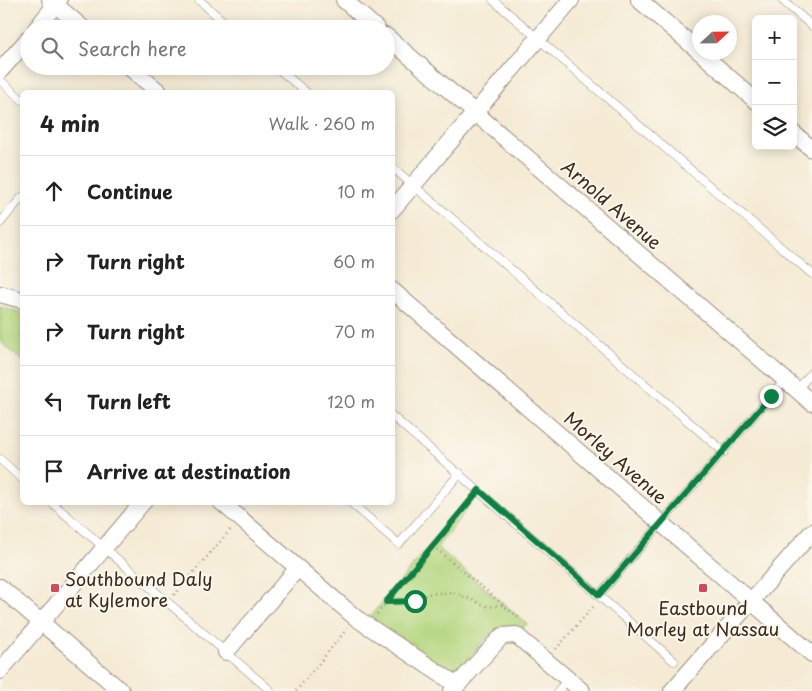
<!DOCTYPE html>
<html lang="en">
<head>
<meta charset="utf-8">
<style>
	:root { --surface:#fff; --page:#f2f2f2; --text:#222; --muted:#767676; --line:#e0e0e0 }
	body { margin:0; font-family:"Playpen Sans",sans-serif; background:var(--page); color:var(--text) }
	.controls { position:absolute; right:15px; top:15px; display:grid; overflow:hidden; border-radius:8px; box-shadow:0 2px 12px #0003 }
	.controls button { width:45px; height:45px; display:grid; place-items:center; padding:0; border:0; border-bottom:1px solid var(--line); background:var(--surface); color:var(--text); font:25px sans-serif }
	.compass { position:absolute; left:692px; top:15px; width:45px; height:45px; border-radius:50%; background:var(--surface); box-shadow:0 2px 12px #0003; rotate:68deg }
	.stop { position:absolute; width:15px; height:15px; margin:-11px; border:4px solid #0b8043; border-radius:50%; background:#fff }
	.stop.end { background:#0b8043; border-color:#fff; box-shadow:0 1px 5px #0008 }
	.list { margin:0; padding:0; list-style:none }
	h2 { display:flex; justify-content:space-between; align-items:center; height:65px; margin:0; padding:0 20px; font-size:21px }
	h2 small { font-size:16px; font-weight:400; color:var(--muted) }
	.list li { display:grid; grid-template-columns:32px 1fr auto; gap:15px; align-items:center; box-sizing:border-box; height:70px; padding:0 20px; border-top:1px solid var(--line) }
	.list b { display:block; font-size:19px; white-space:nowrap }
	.list em { font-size:16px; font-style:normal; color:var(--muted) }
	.icon { flex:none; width:28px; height:28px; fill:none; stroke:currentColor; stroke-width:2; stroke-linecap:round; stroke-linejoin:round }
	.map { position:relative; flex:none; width:812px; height:691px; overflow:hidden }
	.search { position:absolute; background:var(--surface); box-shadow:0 2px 12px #0003; left:20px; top:20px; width:375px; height:55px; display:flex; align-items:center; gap:12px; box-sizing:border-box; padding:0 18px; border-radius:28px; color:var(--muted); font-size:19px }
	.panel { position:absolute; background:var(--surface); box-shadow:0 2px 12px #0003; left:20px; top:90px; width:375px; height:415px; border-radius:8px }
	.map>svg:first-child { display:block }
</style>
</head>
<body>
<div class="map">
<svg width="812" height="691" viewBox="0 0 812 691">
	<rect width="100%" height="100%" fill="#fbf7ec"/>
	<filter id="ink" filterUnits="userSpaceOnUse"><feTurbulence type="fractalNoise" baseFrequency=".02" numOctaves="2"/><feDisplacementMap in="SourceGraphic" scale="10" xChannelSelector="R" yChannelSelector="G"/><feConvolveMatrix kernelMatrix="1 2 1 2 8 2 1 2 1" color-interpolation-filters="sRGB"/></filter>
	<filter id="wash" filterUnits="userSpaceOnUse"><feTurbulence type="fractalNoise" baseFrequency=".0096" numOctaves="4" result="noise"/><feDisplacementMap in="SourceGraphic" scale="20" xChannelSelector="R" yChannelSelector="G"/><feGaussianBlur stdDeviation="1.12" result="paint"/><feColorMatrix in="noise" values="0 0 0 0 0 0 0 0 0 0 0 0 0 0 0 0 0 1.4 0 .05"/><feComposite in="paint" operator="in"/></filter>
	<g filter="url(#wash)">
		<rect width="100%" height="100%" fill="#f5ebd5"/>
		<g fill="#b3d67e" stroke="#77804e">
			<polygon points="0,306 22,313 22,361 0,341"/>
			<path d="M475 492 479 494 437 547 527 624 521 630C494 620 479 647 464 664 457 671 452 671 443 668L369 618Z"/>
		</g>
	</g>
	<g filter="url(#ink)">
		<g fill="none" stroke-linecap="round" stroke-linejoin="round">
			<g stroke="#988a7a" stroke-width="9">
				<g id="service">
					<polyline points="199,0 232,29"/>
					<polyline points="493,0 812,274"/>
					<polyline points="782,0 812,26"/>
					<polyline points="275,66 306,92"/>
					<polyline points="0,80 22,100"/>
					<polyline points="392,167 724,452"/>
					<polyline points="0,223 22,197"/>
					<polyline points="797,390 812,372"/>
					<polyline points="392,416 674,661"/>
					<polyline points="0,459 22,479"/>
					<polyline points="51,502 271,691"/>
					<polyline points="350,502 399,544 460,473"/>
					<polyline points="599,595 785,380"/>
					<polyline points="558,691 568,679"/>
				</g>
			</g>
			<g stroke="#988a7a" stroke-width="18">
				<g id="minor">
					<polyline points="50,0 84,29"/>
					<polyline points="344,0 377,29"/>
					<polyline points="639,0 700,52"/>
					<polyline points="36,29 59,0"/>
					<polyline points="386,36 812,403"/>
					<polyline points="700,52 756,101"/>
					<polyline points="128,66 159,92"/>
					<polyline points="0,71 29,38"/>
					<polyline points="793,133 812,149"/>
					<polyline points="392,210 571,0"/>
					<polyline points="392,290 812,654"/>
					<polyline points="0,294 22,300"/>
					<polyline points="221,502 356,618 457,685"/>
					<polyline points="0,587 121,691"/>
					<polyline points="226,652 297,569"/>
					<polyline points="0,671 143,502"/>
					<polyline points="452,691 502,636 516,635 582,691"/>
					<polyline points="672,691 812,532"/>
				</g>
			</g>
			<g stroke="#988a7a" stroke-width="2.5" stroke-dasharray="1 4" stroke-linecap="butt">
				<polyline points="433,546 520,619"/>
				<polyline points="174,595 231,529"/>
				<polyline points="386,602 415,601 427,594 452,592 489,607 502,605"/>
				<polyline points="377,614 472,499"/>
				<polyline points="556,649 594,606"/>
				<polyline points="296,691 347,629"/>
			</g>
			<use href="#service" stroke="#fff" stroke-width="8"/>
			<use href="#minor" stroke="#fff" stroke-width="16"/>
		</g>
	</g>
	<g fill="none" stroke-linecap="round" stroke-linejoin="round" filter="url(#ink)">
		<polyline stroke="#0b8043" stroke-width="6" points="415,601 386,602 479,490 599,595 771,396"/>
	</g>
	<g fill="#d1495b" stroke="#fbf7ec" stroke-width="2">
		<rect x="50" y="583" width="10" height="10" rx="2.5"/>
		<rect x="698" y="583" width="10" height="10" rx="2.5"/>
	</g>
	<g text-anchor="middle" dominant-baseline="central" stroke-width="4" stroke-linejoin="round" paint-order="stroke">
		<g font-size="18" fill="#3b2a1e" stroke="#fbf7ec">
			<text transform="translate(612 204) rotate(41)">Arnold Avenue</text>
			<text transform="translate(616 457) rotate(41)">Morley Avenue</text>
		</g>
		<g font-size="18" fill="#3b2a1e" stroke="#fbf7ec" text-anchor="start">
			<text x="65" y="578">Southbound Daly<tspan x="65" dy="21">at Kylemore</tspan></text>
			<text x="703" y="607" text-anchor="middle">Eastbound<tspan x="703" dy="21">Morley at Nassau</tspan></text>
		</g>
	</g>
</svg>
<div class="controls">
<button>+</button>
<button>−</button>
<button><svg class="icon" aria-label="layers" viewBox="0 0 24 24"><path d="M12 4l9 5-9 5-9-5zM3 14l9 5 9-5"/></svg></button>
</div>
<svg class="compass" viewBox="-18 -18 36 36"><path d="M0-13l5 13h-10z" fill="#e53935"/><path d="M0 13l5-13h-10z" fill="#767676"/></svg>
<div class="stop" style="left:415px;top:601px"></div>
<div class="stop end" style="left:771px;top:396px"></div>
<div class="search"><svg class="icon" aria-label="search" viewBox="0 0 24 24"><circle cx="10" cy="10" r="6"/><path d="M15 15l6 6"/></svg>Search here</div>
<section class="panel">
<h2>4 min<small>Walk · 260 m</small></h2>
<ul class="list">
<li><svg class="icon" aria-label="ahead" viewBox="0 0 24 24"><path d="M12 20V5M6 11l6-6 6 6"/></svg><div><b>Continue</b></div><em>10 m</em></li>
<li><svg class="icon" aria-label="right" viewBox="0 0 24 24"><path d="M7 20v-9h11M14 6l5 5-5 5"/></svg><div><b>Turn right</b></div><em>60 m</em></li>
<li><svg class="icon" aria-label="right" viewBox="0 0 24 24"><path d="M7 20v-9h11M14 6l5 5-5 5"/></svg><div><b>Turn right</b></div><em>70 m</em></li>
<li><svg class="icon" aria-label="left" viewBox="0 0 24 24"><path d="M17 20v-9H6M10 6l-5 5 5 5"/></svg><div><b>Turn left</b></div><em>120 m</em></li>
<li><svg class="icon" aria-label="arrive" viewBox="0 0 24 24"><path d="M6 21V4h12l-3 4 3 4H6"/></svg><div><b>Arrive at destination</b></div></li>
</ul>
</section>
</div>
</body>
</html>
